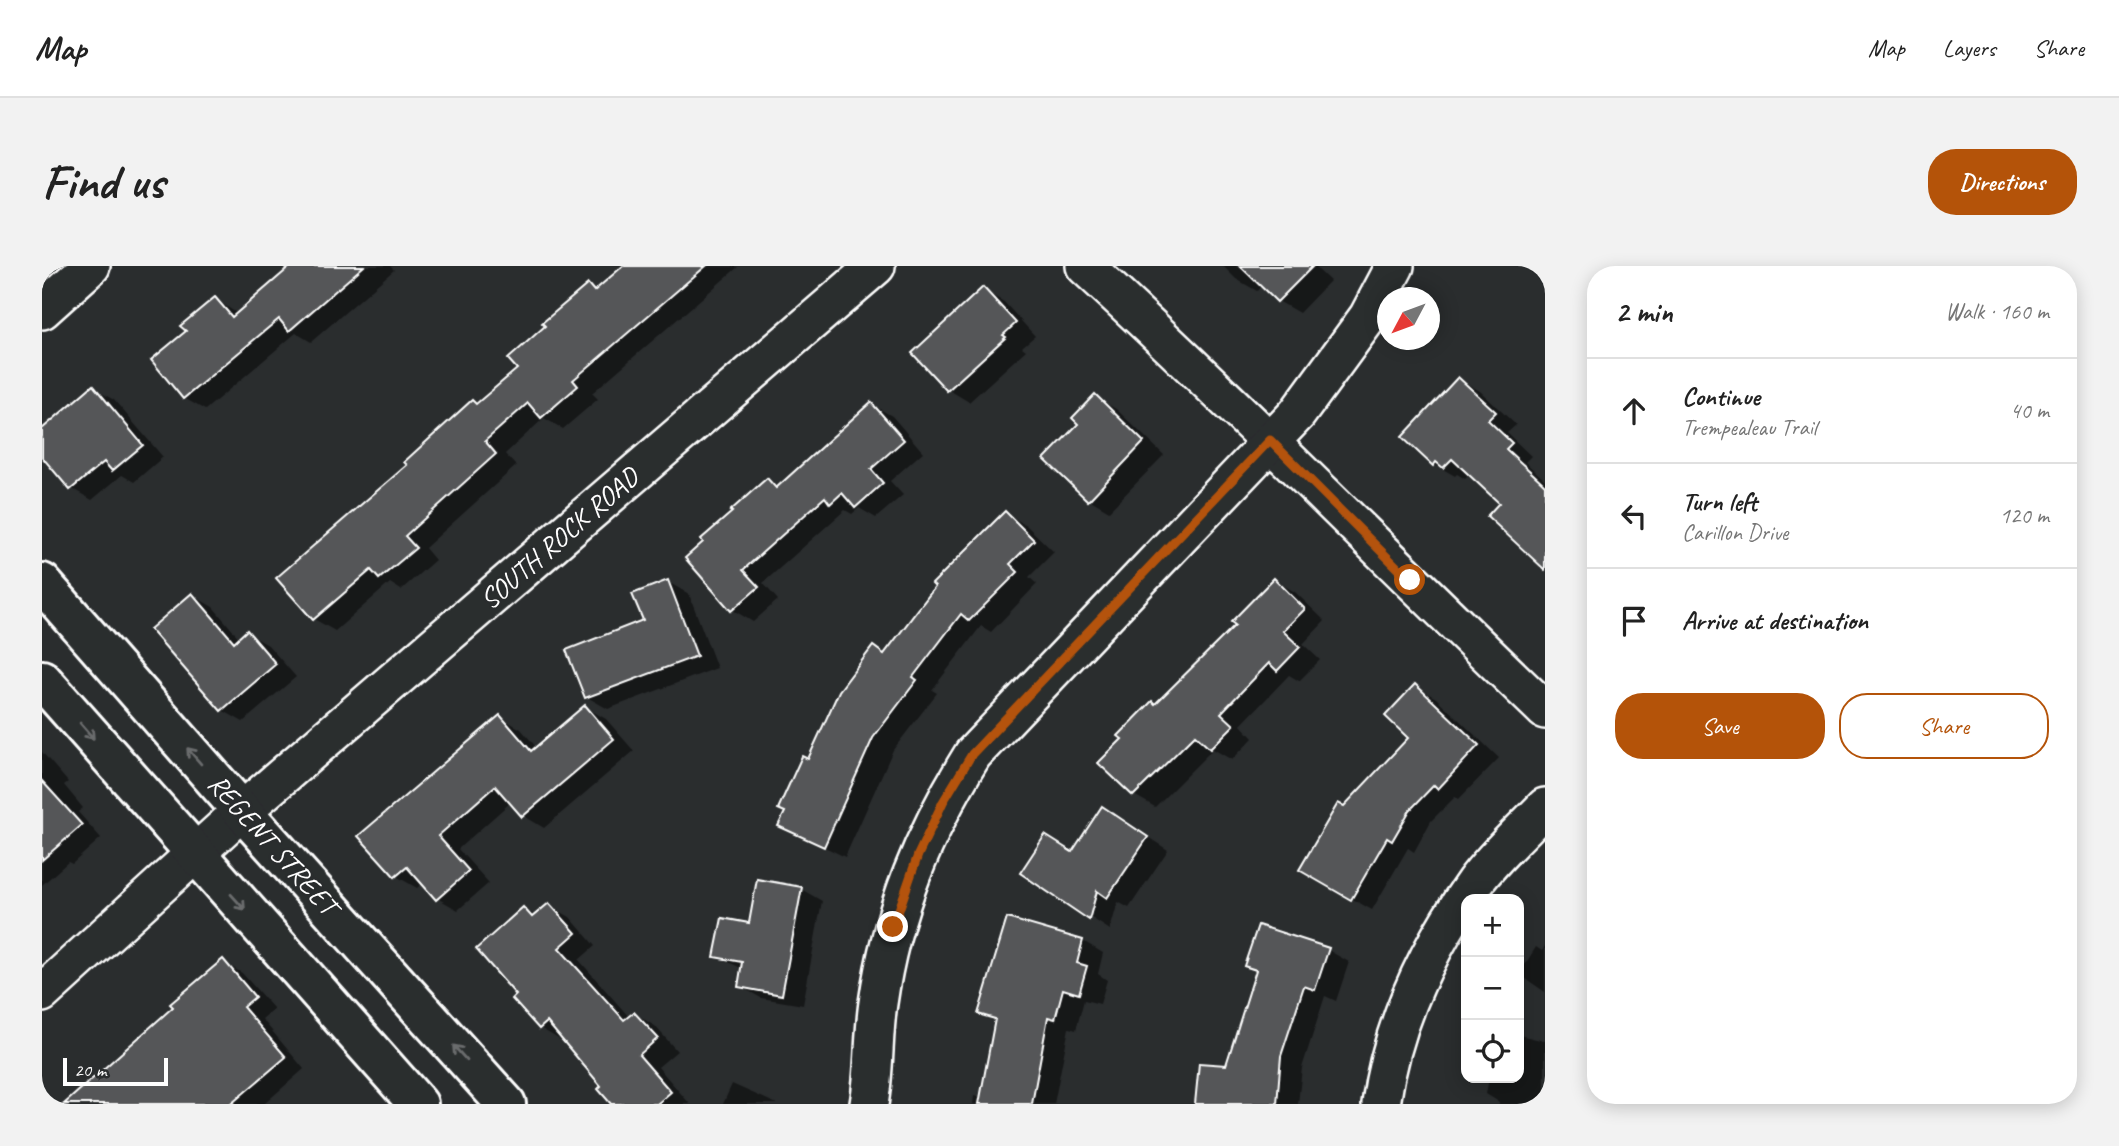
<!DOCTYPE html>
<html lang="en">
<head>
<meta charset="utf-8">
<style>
	:root { --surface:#fff; --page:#f2f2f2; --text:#222; --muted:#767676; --line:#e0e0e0; --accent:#b45309 }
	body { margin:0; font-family:Caveat,sans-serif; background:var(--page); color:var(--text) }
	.controls { position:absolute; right:21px; bottom:21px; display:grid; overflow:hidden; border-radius:14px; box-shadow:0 4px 18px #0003 }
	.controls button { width:63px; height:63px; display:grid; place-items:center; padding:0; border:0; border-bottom:2px solid var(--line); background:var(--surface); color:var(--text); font:35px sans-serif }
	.compass { position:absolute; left:1335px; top:21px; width:63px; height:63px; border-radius:50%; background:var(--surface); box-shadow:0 4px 18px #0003; rotate:229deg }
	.scale { position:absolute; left:21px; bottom:18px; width:105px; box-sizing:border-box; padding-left:7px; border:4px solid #fff; border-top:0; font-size:19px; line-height:24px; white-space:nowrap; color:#fff; -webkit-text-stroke:5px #2a2d2e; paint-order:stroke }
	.stop { position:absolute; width:21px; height:21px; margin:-16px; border:5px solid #b45309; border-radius:50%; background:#fff }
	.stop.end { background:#b45309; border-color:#fff; box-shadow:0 2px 7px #0008 }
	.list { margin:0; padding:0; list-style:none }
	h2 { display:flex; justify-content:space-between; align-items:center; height:91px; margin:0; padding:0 28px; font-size:30px }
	h2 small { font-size:23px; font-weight:400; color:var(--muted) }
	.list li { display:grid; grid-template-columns:46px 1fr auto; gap:21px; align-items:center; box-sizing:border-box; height:105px; padding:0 28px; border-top:2px solid var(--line) }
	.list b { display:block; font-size:26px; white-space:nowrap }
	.list p { margin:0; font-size:23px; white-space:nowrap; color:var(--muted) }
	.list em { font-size:23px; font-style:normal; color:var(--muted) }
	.actions { display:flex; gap:14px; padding:21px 28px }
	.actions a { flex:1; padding:16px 0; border:2px solid var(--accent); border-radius:28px; text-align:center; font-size:24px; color:var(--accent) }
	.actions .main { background:var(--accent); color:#fff }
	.icon { flex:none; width:38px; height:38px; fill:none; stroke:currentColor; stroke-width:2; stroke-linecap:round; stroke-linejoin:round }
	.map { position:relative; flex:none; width:1503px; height:838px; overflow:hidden; border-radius:28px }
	header { display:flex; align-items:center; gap:42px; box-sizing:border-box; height:98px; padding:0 35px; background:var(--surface); border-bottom:2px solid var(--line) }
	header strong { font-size:33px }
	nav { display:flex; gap:38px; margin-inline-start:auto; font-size:24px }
	.intro { display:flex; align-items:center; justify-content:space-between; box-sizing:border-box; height:168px; padding:0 42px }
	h1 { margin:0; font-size:49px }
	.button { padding:18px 32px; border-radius:28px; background:var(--accent); color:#fff; font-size:24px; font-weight:700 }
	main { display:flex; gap:42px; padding:0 42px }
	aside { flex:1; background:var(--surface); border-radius:28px; box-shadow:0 4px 18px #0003 }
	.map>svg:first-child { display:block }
</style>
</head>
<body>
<header>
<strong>Map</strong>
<nav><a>Map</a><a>Layers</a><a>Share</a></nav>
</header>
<div class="intro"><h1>Find us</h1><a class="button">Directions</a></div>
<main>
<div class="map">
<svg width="1503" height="838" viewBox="0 0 1503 838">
	<rect width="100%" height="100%" fill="#2a2d2e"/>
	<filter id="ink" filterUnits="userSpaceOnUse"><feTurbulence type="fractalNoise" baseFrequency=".0143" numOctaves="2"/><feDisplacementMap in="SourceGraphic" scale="14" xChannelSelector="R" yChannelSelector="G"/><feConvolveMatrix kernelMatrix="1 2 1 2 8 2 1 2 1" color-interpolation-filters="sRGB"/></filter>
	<g filter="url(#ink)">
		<polygon fill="#414445" stroke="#a0a2a2" stroke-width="2" points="0,0 49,0 0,44"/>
		<g fill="#0007">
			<polygon points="252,0 348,0 352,4 269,76 254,67 163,144 142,132 146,66 173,33 196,48"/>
			<polygon points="584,0 696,1 550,127 556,133 521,163 502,152 463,188 474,200 383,282 393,294 359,324 348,317 293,365 272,353 237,312 478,103 546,20 555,25"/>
			<polygon points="1181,0 1272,0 1288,15 1257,47 1236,35 1220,19 1215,25 1194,13"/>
			<polygon points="941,24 962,36 993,70 980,81 984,84 927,136 907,124 873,87"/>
			<polygon points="1417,113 1438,125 1474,159 1465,167 1489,190 1483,196 1503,214 1503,301 1460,237 1428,208 1423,213 1415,208 1413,210 1392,198"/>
			<polygon points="51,122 72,134 121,191 92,216 80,209 50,234 29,222 0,188 0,165"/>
			<polygon points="1053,131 1074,143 1122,189 1067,245 1047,233 1038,158"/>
			<polygon points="829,138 850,150 881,186 848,215 861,229 834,252 817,242 810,248 803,244 721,317 736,334 711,356 691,344 646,292 726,214 737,221"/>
			<polygon points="963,247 984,259 1012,286 987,311 995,318 949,366 939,360 890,424 895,427 851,484 803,591 738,559 767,495 844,389"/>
			<polygon points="1232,314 1253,326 1283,355 1261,378 1278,394 1257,415 1247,409 1199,459 1211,472 1190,494 1171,483 1113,541 1092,529 1114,439 1195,359"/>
			<polygon points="626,316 647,328 675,402 566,443 545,431 603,355"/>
			<polygon points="150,329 171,341 198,373 205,367 226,379 254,411 201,456 180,444"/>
			<polygon points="1373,420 1394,432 1457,492 1417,533 1413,531 1389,555 1372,586 1366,582 1330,644 1259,604 1302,542 1369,472"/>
			<polygon points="543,441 564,453 592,485 502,562 482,550 469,536 416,583 447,617 416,644 395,632 381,617 375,622 354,610 458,451 479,463 495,482"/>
			<polygon points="0,486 26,516 22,519 41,542 36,546 59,572 30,598 26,596 0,619"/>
			<polygon points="1081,555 1126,584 1087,642 1076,636 1068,664 980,607 1031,587"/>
			<polygon points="759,623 780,635 761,739 719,732 698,720 701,703 674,690 709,659"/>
			<polygon points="507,639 528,651 553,680 537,694 588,752 593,748 613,760 635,785 616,801 648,838 571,838 558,823 562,820 520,772 518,774 498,762 477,729 482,643 494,650"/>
			<polygon points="967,654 1041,675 1061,687 1056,708 1065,714 1058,738 1042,734 1034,764 1027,762 1012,838 931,838 932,830 940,831 954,756 938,747"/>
			<polygon points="1503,680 1503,726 1477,708 1494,681 1500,685"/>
			<polygon points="1286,684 1307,696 1294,735 1283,730 1260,802 1256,838 1155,838 1158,798 1185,801 1215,706 1204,700"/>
			<polygon points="181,696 200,707 232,743 220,753 262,803 222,838 22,838 133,741"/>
			<polygon points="1477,769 1503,775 1503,838 1457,838 1457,836 1444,828 1447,812 1477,812"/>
			<polygon points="690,818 735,838 681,838"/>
		</g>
		<g fill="#555758" stroke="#fff" stroke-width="2">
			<polygon points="249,0 322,0 247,65 237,53 141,133 109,94 144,65 138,60 173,31 190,51"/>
			<polygon points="581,0 664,0 531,114 536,120 499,152 486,137 443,175 454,188 363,270 374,282 337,313 329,304 271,354 234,312 365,199 362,196 430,134 434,138 475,103 466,93 503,60 500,57 546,18 552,25"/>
			<polygon points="1198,0 1271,0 1235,36"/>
			<polygon points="941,21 974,57 961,69 964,71 905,125 870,87"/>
			<polygon points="1416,111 1454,146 1446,154 1470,177 1464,183 1503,219 1503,304 1445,250 1457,237 1410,193 1401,202 1394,196 1391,200 1360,171"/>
			<polygon points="51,119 101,179 70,205 62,196 28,224 0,191 0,163"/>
			<polygon points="1053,128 1102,176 1046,235 1002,193 1036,158 1030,152"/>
			<polygon points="829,136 862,174 829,203 841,217 813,242 800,227 788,238 783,231 701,304 717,321 689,345 643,292 661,276 659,273 690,246 688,245 725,212 734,222"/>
			<polygon points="963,245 992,274 968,298 976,306 927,355 919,348 871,411 875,414 831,472 782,581 736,560 743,546 736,543 760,490 766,493 797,425 831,380 842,388 893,321 890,318"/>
			<polygon points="1232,312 1263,343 1241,365 1258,381 1235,405 1227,397 1179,447 1192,459 1168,483 1153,469 1091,530 1056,497 1080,473 1076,470 1110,435 1113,438 1193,359 1189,356"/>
			<polygon points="626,314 655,390 543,432 524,384 601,354 590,328"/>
			<polygon points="150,327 192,376 205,364 234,398 179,445 108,363"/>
			<polygon points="1373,418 1437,479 1396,523 1392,519 1368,544 1350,575 1345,572 1309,634 1257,604 1296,537 1302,540 1366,472 1343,450"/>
			<polygon points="543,439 572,473 480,551 453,520 396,570 427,605 394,634 365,601 353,611 316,570 458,449 489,485"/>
			<polygon points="0,515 40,559 0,594"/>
			<polygon points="1060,540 1106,571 1065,632 1055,625 1047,654 978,607 1003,569 1030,586"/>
			<polygon points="715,613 760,621 740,729 696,721 700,696 672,691 680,652 707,657"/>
			<polygon points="507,637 534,667 517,682 582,754 592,746 616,772 597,789 629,826 615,838 569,838 556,823 559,820 505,756 497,763 470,733 474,729 434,683 481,641 490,651"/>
			<polygon points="965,652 1041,674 1035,697 1045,700 1037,728 1021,723 1013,753 1006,751 990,838 937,838 953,753 936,748"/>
			<polygon points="1216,659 1287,682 1273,724 1262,720 1239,790 1235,838 1153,838 1157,797 1184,799 1214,704 1202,700"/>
			<polygon points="181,693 213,731 201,741 244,791 189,838 22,838 131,741 128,738"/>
		</g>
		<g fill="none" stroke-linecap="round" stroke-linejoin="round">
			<g stroke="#fff" stroke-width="42">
				<g id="minor">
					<path d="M1043 0C1200 144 1349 297 1503 444"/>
					<polyline points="0,44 49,0"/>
					<polyline points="0,727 200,545 834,0"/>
					<path d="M827 838C833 804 831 770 836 737 849 645 882 567 931 488L1255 148 1326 51 1353 0"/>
					<path d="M1339 838C1350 757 1386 682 1433 616 1453 589 1480 565 1503 541"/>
				</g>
			</g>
			<g stroke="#fff" stroke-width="44">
				<g id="tertiary">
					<polyline points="0,317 200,545 464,838"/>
					<polyline points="0,414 376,838"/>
				</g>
			</g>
			<use href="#minor" stroke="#2a2d2e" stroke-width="37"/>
			<use href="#tertiary" stroke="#2a2d2e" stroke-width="38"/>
		</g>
		<defs><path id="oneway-shaft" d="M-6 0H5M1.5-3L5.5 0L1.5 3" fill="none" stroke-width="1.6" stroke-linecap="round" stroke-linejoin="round" transform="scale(1.75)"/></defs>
		<g stroke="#6a6c6d">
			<use href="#oneway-shaft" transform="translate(45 465) rotate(49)"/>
			<use href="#oneway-shaft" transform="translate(152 490) rotate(-131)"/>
			<use href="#oneway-shaft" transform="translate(196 636) rotate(48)"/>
			<use href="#oneway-shaft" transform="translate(418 787) rotate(-132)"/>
		</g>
	</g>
	<g fill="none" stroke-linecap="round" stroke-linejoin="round" filter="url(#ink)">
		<polyline stroke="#b45309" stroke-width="9" points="851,661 876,589 901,536 930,488 1228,174 1368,314"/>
	</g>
	<g text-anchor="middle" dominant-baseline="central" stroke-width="5" stroke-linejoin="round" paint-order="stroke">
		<g font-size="28" fill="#fff" stroke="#2a2d2e">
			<text transform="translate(517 272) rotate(-41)">SOUTH ROCK ROAD</text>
			<text transform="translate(231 578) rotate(48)">REGENT STREET</text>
		</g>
	</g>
</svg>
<div class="controls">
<button>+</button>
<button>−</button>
<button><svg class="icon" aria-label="locate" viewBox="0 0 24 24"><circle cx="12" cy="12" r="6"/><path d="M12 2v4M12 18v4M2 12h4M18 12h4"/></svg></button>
</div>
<svg class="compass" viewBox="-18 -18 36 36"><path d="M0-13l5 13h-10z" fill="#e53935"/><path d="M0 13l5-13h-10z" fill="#767676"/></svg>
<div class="scale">20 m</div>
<div class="stop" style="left:1368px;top:314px"></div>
<div class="stop end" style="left:851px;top:661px"></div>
</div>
<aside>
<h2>2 min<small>Walk · 160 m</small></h2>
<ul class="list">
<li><svg class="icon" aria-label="ahead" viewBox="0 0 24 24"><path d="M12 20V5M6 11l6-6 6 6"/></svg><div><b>Continue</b><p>Trempealeau Trail</p></div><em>40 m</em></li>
<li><svg class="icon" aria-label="left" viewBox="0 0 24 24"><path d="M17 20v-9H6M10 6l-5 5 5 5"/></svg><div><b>Turn left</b><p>Carillon Drive</p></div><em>120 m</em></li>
<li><svg class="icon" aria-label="arrive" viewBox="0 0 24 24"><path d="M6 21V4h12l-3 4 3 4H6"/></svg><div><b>Arrive at destination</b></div></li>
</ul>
<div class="actions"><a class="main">Save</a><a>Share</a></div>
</aside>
</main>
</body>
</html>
